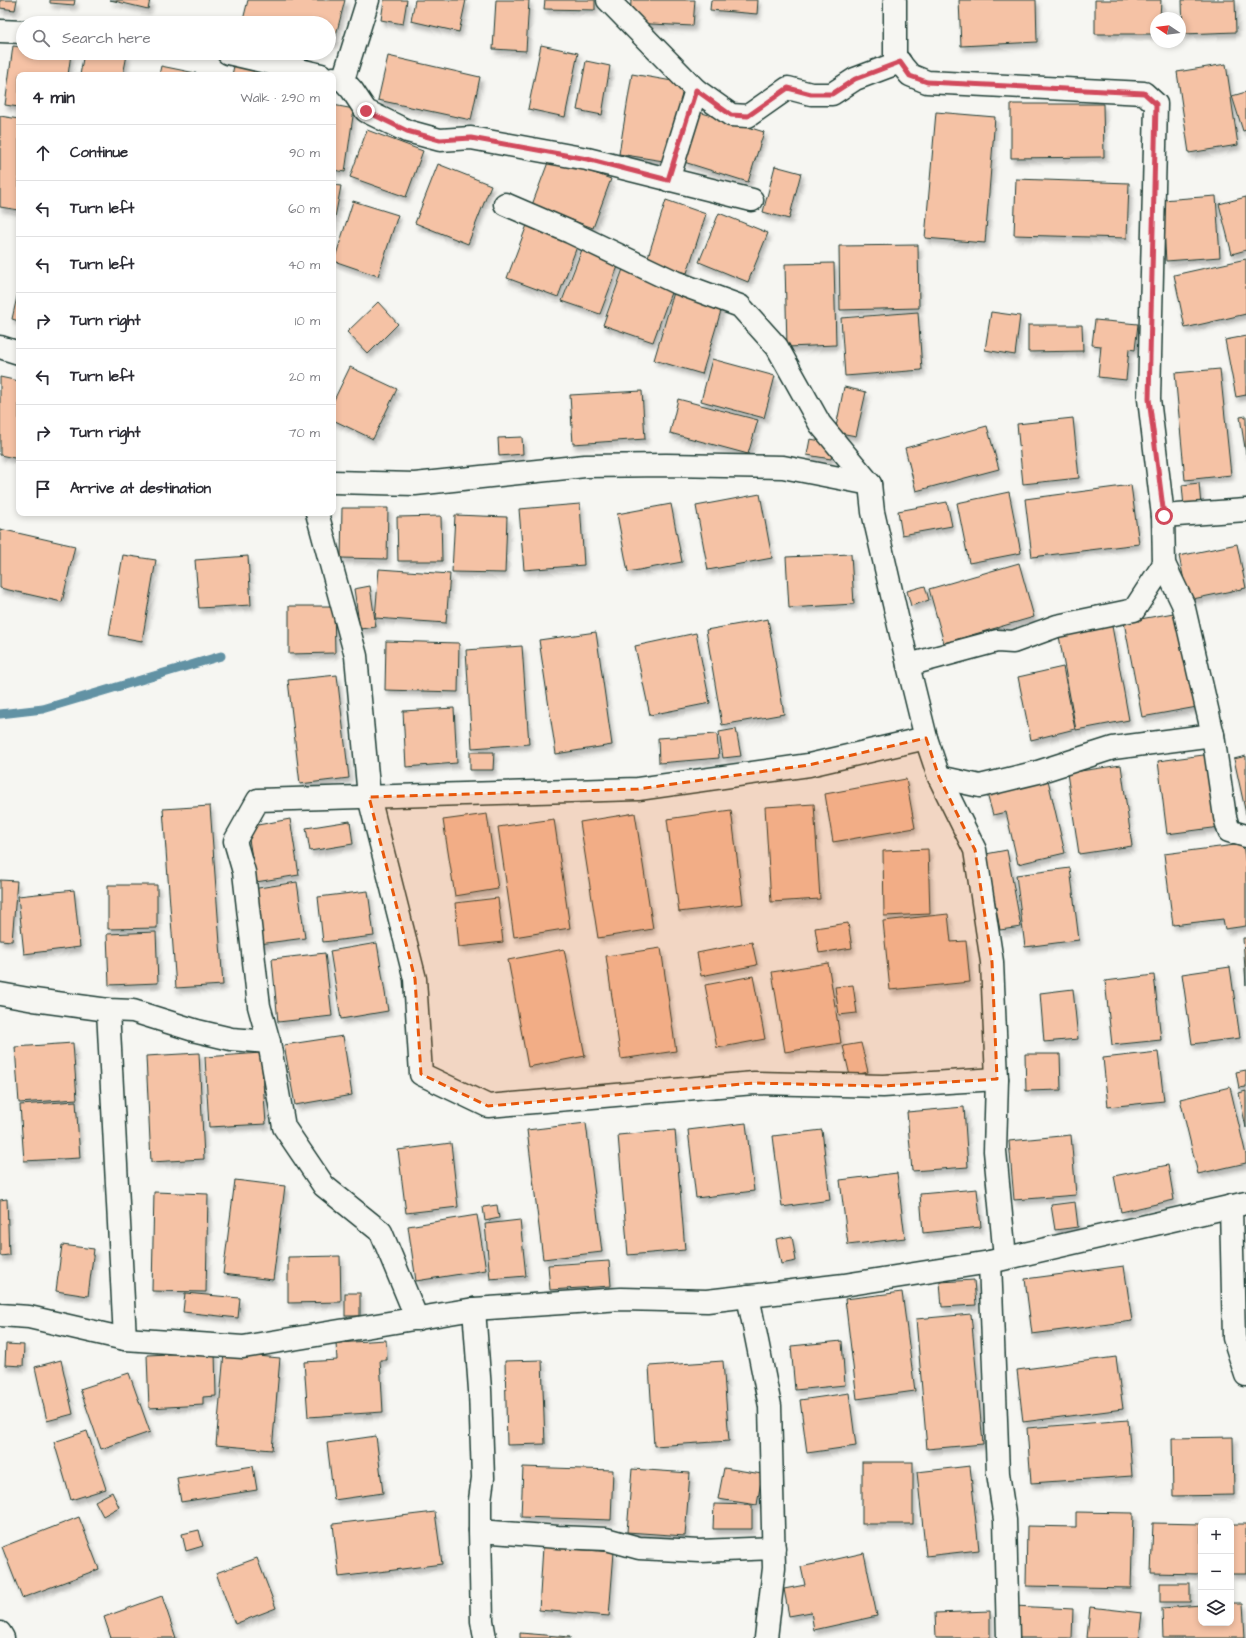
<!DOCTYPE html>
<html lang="en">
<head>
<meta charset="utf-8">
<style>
	:root { --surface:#fff; --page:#f2f2f3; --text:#2b2b33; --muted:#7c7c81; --line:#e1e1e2 }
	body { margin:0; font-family:"Architects Daughter",sans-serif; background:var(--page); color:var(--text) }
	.controls { position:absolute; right:12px; bottom:12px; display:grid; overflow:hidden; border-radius:8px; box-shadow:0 2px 6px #0003 }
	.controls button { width:36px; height:36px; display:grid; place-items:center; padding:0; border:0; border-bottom:1px solid var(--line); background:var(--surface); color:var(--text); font:20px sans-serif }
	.compass { position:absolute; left:1150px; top:12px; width:36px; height:36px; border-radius:50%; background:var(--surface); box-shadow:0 2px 6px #0003; rotate:283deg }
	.stop { position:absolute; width:12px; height:12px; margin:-9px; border:3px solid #d1495b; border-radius:50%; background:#fff }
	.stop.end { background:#d1495b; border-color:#fff; box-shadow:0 1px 4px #0008 }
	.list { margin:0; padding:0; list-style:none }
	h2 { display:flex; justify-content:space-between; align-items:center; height:52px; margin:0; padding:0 16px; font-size:17px }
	h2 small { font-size:13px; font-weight:400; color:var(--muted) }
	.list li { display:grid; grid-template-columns:26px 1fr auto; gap:12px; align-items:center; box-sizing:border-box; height:56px; padding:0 16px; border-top:1px solid var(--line) }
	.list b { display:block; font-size:15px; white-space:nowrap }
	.list em { font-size:13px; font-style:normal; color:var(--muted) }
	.icon { flex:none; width:22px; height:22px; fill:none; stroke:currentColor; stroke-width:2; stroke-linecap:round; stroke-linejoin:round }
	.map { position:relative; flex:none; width:1246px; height:1638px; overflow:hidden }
	.search { position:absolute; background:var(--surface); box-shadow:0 2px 6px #0003; left:16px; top:16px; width:320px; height:44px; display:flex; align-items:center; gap:10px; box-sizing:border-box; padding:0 14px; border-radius:22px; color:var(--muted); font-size:15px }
	.panel { position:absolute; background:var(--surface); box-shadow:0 2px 6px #0003; left:16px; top:72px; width:320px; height:444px; border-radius:8px }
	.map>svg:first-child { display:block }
</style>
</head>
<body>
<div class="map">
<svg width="1246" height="1638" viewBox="0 0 1246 1638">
	<defs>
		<filter id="shadow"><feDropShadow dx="2.5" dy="4.5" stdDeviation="2" flood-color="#0004"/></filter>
	</defs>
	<rect width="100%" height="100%" fill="#f6f6f2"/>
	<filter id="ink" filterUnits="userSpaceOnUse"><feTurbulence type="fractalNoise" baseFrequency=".025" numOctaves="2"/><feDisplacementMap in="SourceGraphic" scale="8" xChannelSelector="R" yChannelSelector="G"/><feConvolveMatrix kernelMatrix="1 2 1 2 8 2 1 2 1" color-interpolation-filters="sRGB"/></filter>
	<g filter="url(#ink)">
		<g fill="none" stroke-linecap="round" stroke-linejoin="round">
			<polyline stroke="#6292a4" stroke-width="9" points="0,714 43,709 221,656"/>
		</g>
		<g fill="#f5c2a5" stroke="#1f3d34" filter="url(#shadow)">
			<polygon points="0,0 17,0 15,10 0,8"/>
			<polygon points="50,0 75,0 74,5 50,3"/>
			<polygon points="110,0 150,0 148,9"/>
			<polygon points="248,0 345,0 334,43 329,42 329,23 254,23 243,20"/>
			<polygon points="384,0 407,0 403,24 381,20"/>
			<polygon points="415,0 466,0 459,32 411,21"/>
			<polygon points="496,0 529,0 526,51 493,49"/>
			<polygon points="545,0 595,0 595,10 544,9"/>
			<polygon points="631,0 695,0 693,26 630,23"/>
			<polygon points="711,0 758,0 757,14 710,10"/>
			<polygon points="959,0 1036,0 1037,42 961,46"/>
			<polygon points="1095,0 1161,0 1160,18 1156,18 1156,34 1095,34"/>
			<polygon points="1182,0 1235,0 1236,32 1183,34"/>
			<polygon points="541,45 578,53 565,117 528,109"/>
			<polygon points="13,46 23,47 23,53 71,54 68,75 19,75 19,107 5,105"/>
			<polygon points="84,53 118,53 127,55 123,75 80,75"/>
			<polygon points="388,56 480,77 471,120 378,100"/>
			<polygon points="586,61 610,66 602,115 577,110"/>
			<polygon points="1226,64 1238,145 1189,153 1177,72"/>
			<polygon points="161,66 205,75 159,75"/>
			<polygon points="234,66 282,75 232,75"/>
			<polygon points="632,74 684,83 670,162 619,154"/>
			<polygon points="1246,92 1246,130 1243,131 1232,96"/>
			<polygon points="1011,104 1103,104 1104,157 1011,158"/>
			<polygon points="333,105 354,109 345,172 333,170"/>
			<polygon points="699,112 764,132 748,182 684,162"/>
			<polygon points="936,112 995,117 985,243 925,238"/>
			<polygon points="0,116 19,119 19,210 0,207"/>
			<polygon points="367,130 423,151 406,197 350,177"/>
			<polygon points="550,157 611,179 593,228 532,205"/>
			<polygon points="438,164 491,185 468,244 415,223"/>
			<polygon points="775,166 801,173 789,219 763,212"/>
			<polygon points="1016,179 1129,183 1127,238 1014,235"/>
			<polygon points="333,185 341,186 333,228"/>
			<polygon points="1216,196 1220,257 1166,261 1162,200"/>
			<polygon points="1246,197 1246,250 1232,254 1219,204"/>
			<polygon points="666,200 706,214 687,273 647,260"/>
			<polygon points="353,201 398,215 378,276 334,261"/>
			<polygon points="719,213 768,233 748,282 699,262"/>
			<polygon points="527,225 578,244 558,297 507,278"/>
			<polygon points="918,245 919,308 840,310 839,246"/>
			<polygon points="583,247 620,261 600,314 562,301"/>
			<polygon points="1246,259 1246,314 1185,328 1174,275"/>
			<polygon points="834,263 836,345 787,347 785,264"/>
			<polygon points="623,269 673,287 653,342 603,325"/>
			<polygon points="19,288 19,321 12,319"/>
			<polygon points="675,289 723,304 702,374 654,360"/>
			<polygon points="378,302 398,324 368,354 347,332"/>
			<polygon points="918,312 922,370 845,376 841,318"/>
			<polygon points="991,312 1020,316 1015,355 985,350"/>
			<polygon points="1095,320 1138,324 1135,350 1129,349 1126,380 1098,377 1101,346 1092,345"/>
			<polygon points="1028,325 1082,325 1083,351 1028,352"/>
			<polygon points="1246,336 1246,395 1236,397 1225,340"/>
			<polygon points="712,359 775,376 764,418 701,401"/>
			<polygon points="350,367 397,389 373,439 333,420 333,402"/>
			<polygon points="1220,369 1231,475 1185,480 1175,373"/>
			<polygon points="0,377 19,381 19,459 0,455"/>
			<polygon points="844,387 866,392 856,436 835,432"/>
			<polygon points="642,391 645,439 573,444 570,395"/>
			<polygon points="678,399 758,420 748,454 670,433"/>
			<polygon points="1246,416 1246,454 1240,417"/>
			<polygon points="1073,418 1079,478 1023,484 1017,424"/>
			<polygon points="987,426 999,469 916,491 905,448"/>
			<polygon points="522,437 523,454 499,456 498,438"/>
			<polygon points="810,439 834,443 831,459 807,455"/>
			<polygon points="1199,483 1201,506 1184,507 1182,485"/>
			<polygon points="1131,485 1139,544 1032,557 1025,499"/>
			<polygon points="1009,492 1021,553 969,563 957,503"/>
			<polygon points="760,494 772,558 708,570 696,506"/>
			<polygon points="947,502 952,526 902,535 898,511"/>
			<polygon points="580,504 584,565 524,570 519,509"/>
			<polygon points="671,504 682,562 628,572 617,514"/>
			<polygon points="342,508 388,508 387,559 341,558"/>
			<polygon points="455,515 507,517 505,573 452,572"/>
			<polygon points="441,516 442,561 398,561 397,517"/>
			<polygon points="0,529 75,546 62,602 0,588"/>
			<polygon points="1237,544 1246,588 1188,600 1179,556"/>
			<polygon points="851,554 854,604 789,608 786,557"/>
			<polygon points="123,555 156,560 142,641 109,635"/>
			<polygon points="248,556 251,605 199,608 195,560"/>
			<polygon points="1019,563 1034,617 944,643 929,589"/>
			<polygon points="379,569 450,574 446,623 375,618"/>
			<polygon points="370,586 376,627 360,629 354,589"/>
			<polygon points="925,586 929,600 911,606 907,591"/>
			<polygon points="289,606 334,606 335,653 289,654"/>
			<polygon points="1179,612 1197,707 1142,717 1124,622"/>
			<polygon points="768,619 784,714 722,725 706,630"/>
			<polygon points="1112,626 1129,720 1076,730 1059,636"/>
			<polygon points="596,632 612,745 556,754 539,640"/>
			<polygon points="696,633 710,703 650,715 635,646"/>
			<polygon points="386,641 459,643 458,692 385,690"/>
			<polygon points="522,646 529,744 472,748 466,650"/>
			<polygon points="1063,667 1075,729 1031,740 1018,677"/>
			<polygon points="337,675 349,778 300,784 288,680"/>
			<polygon points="454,708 457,763 406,767 403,711"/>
			<polygon points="736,729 741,756 723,758 719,732"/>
			<polygon points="717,734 719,758 659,763 658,738"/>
			<polygon points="470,752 494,752 493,770 470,770"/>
			<polygon points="1211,754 1220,827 1167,834 1158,761"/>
			<polygon points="1246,756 1246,814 1234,759"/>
			<polygon points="1121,765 1132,846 1079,854 1067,773"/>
			<polygon points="906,779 915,828 833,842 825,794"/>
			<polygon points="1048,780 1065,853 1018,864 1006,812 993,815 987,794"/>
			<polygon points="814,804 820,899 771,902 765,807"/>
			<polygon points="210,806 223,985 176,988 163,809"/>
			<polygon points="731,810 743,904 679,912 667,819"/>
			<polygon points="635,813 653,929 598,938 580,822"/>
			<polygon points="487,814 498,889 455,896 443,820"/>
			<polygon points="290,819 299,875 256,882 247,827"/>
			<polygon points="554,819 570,928 514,937 498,827"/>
			<polygon points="350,821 353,844 310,851 306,828"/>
			<polygon points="1243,844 1246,866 1246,926 1225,929 1223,919 1173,925 1164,854"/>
			<polygon points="928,849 930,914 884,916 883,851"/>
			<polygon points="1007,850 1021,927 1000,930 986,854"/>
			<polygon points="1070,868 1079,940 1025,947 1016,875"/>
			<polygon points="0,880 17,881 12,941 0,940"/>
			<polygon points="297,882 305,938 259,944 252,889"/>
			<polygon points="108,885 157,885 157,928 108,929"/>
			<polygon points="74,890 80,947 24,954 18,896"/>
			<polygon points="368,891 374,936 323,942 318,897"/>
			<polygon points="498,898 503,942 459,947 455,903"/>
			<polygon points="948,914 951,942 966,941 970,982 890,990 883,921"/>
			<polygon points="848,923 852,948 819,953 815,928"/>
			<polygon points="156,932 158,983 109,985 107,934"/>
			<polygon points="1243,938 1246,938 1246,985"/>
			<polygon points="752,942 757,965 701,976 697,953"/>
			<polygon points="377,943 388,1011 341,1019 330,951"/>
			<polygon points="661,948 676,1051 621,1059 606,956"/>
			<polygon points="564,949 585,1056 528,1067 508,960"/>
			<polygon points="325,953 332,1016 278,1022 272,959"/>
			<polygon points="828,963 841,1043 785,1052 772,972"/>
			<polygon points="1230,967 1240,1038 1192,1044 1182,974"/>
			<polygon points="1154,975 1161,1040 1112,1045 1105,981"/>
			<polygon points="753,976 765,1039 717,1048 705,985"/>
			<polygon points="853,985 857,1013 839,1015 835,987"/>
			<polygon points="1073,989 1078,1039 1044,1042 1040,993"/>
			<polygon points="343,1036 352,1095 295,1105 284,1045"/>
			<polygon points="73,1043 77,1099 19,1103 15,1047"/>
			<polygon points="861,1043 868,1072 850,1076 843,1046"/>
			<polygon points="1158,1052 1164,1101 1108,1107 1103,1058"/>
			<polygon points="199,1053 204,1159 151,1162 146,1056"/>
			<polygon points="261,1053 266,1124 209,1127 205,1057"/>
			<polygon points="1025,1054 1060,1054 1061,1090 1026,1091"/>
			<polygon points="1246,1070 1246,1087 1239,1088 1236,1072"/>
			<polygon points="1230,1087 1246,1155 1246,1163 1198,1174 1180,1099"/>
			<polygon points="1246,1091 1246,1128 1239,1093"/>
			<polygon points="76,1101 80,1158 24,1161 20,1105"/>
			<polygon points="964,1107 968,1167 912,1171 907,1112"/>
			<polygon points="586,1123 602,1252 543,1259 527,1130"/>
			<polygon points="746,1123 754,1191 696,1198 688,1130"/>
			<polygon points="675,1130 685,1250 628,1255 618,1135"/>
			<polygon points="822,1130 830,1200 782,1207 773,1136"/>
			<polygon points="1071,1135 1076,1195 1014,1200 1009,1141"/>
			<polygon points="451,1143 458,1207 406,1213 398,1150"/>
			<polygon points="1168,1165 1174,1200 1121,1212 1114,1176"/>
			<polygon points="897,1173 905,1238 848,1245 840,1180"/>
			<polygon points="235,1180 285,1186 273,1280 223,1274"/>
			<polygon points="977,1189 981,1227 923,1233 920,1194"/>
			<polygon points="154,1192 208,1194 206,1292 152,1291"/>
			<polygon points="7,1199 9,1255 0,1256 0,1200"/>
			<polygon points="1075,1202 1078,1227 1055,1230 1051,1205"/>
			<polygon points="497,1205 499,1218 485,1221 483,1207"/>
			<polygon points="477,1215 486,1270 416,1281 408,1226"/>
			<polygon points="520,1220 526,1276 490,1279 485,1224"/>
			<polygon points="792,1236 796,1261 781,1264 776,1239"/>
			<polygon points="62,1245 94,1249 88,1296 56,1291"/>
			<polygon points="340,1256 341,1302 288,1303 288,1257"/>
			<polygon points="609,1261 611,1286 550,1290 548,1265"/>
			<polygon points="1124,1266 1132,1321 1032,1334 1025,1279"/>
			<polygon points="974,1280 976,1305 942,1307 940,1282"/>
			<polygon points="902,1292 915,1391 857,1399 845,1299"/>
			<polygon points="185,1293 240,1298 238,1318 183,1312"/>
			<rect x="345" y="1293" width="15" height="23"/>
			<polygon points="971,1314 983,1444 927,1449 916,1319"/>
			<polygon points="386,1340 387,1360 380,1360 383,1412 308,1417 304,1362 337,1360 336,1343"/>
			<polygon points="842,1341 845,1385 795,1390 791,1346"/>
			<polygon points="6,1344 24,1345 23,1366 5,1365"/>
			<polygon points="215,1352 216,1396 203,1397 203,1405 149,1408 147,1355"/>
			<polygon points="224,1353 280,1358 272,1450 216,1445"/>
			<polygon points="1116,1357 1123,1409 1023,1422 1017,1370"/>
			<polygon points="61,1360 73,1414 47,1421 35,1367"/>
			<polygon points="542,1360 545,1444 507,1445 505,1361"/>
			<polygon points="723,1361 729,1441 654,1446 649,1366"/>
			<polygon points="129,1373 150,1432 101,1449 80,1389"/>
			<polygon points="849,1393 856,1446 807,1453 800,1400"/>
			<polygon points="1128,1420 1132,1476 1031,1483 1027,1428"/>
			<polygon points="87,1431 106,1489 71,1500 54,1442"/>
			<polygon points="376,1436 383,1493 334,1500 327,1443"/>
			<polygon points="1233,1437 1234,1495 1173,1496 1172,1438"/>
			<rect x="862" y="1462" width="51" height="62"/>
			<polygon points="253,1466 257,1490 181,1502 177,1478"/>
			<polygon points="970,1466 979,1550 926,1556 917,1472"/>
			<polygon points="523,1467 613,1470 611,1520 521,1517"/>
			<polygon points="724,1468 762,1474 757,1505 718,1499"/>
			<polygon points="632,1469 690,1473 685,1536 627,1532"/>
			<polygon points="112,1492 119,1507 103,1516 95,1501"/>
			<polygon points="714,1504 752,1505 752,1529 713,1529"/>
			<polygon points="435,1512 442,1564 339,1577 333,1524"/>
			<polygon points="1076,1512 1133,1513 1131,1588 1026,1586 1027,1526 1076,1527"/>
			<polygon points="79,1517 99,1569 22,1598 2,1547"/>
			<polygon points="1153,1523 1201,1524 1201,1574 1151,1573"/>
			<rect x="1231" y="1524" width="15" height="50"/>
			<polygon points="199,1530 203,1546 186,1551 182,1534"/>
			<polygon points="543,1547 614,1552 609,1616 539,1610"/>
			<polygon points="864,1553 877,1616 814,1630 811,1612 789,1616 784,1589 805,1585 801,1567"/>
			<polygon points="257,1558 276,1608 235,1624 216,1573"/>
			<rect x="1160" y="1583" width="30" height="19"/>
			<polygon points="162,1596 176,1638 111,1638 104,1617"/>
			<polygon points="1231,1603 1243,1603 1245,1638 1163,1638 1162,1608 1201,1605 1201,1623 1231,1623"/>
			<polygon points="1014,1606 1073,1609 1072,1638 1012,1638"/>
			<polygon points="1090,1607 1142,1613 1139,1638 1087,1638"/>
			<polygon points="990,1611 990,1638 936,1638 935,1613"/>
			<polygon points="520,1633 570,1637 570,1638 520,1638"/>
		</g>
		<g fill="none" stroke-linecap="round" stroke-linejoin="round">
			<g stroke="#1f3d34" stroke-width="25">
				<g id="street">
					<polyline points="608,0 696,90 668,180"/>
					<polyline points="895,0 895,57 910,75 927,82 1144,93 1156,104 1149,399 1163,516 1164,564 1183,604 1213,735 1225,817 1229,831 1246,836"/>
					<polyline points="0,31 23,32"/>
					<polyline points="228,53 321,75"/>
					<polyline points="333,78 343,80 352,90 366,111 407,131 440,140 471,138 587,159 752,200"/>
					<polyline points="343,80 368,0"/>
					<polyline points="696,90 731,115 748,116 788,88 811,94 832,94 855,79 900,62"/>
					<polyline points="505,204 570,232 675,282 740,306 777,347 820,424 870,484"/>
					<polyline points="0,347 19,353"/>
					<polyline points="333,482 415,484 585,466 666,465 783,467 870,484 873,512 908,665 926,738 939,777 975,850 992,962 997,1079 995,1151 1005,1258"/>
					<polyline points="317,513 356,656 369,797 415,979 421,1074 488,1106 754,1083 883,1086 997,1079"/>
					<polyline points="1163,516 1246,510"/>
					<polyline points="908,665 997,641 1013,642 1057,626 1134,610 1164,564"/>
					<polyline points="939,777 980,786 1038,772 1113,748 1213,735"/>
					<polyline points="0,994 34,1000 108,1010 133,1011 197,1031 231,1039 269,1042"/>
					<polyline points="108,1010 125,1339"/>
					<polyline points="1231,1206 1234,1338 1246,1375"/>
					<polyline points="990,1262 998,1473 1005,1520 1008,1638"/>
					<polyline points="748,1296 770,1406 774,1568 766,1638"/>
					<polyline points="474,1309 480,1390 483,1478 480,1500 480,1531 482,1621 485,1638"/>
					<polyline points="0,1315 29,1317 125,1339 243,1347 474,1309 621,1299 707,1301 844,1285 990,1262 1246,1203"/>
					<polyline points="417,1319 381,1232 324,1186 284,1127 269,1042 259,1006 244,872 235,841 258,800 638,789 809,765 926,738"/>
					<polyline points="480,1531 558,1537 606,1539 639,1548 699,1551 774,1548"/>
					<polyline points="0,1633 3,1638"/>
				</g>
			</g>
			<use href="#street" stroke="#f6f6f2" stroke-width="22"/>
		</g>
	</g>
	<g fill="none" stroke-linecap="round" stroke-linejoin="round" filter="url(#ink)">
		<polyline stroke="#d1495b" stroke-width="5" points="366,111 407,131 440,140 471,138 587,159 668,180 696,90 731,115 748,116 788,88 811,94 832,94 855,79 900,62 910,76 927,82 1144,93 1156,104 1149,399 1164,516"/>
	</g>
	<path fill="#e8590c" fill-opacity="0.2" stroke="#e8590c" stroke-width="3" stroke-dasharray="8 5" stroke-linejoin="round" d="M926 738 939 777 975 850 992 962 997 1079 883 1086 754 1083 488 1106 421 1074 415 979 369 797 638 789 809 765Z"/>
</svg>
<div class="controls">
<button>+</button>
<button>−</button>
<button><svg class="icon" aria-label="layers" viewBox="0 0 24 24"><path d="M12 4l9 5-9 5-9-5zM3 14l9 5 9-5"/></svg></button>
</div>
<svg class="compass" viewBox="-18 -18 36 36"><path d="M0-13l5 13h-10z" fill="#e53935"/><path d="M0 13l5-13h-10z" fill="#7c7c81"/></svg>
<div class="stop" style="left:1164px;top:516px"></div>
<div class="stop end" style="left:366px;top:111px"></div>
<div class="search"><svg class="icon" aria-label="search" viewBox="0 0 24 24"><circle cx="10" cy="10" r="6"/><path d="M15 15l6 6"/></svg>Search here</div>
<section class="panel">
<h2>4 min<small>Walk · 290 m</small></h2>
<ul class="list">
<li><svg class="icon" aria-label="ahead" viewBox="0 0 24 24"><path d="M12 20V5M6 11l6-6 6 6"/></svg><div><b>Continue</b></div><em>90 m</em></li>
<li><svg class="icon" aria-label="left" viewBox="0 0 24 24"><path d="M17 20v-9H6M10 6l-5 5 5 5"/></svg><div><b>Turn left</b></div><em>60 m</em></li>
<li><svg class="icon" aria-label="left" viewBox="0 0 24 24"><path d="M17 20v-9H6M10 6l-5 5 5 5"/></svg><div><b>Turn left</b></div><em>40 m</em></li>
<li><svg class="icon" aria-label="right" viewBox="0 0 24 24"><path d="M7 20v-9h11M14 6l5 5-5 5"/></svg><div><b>Turn right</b></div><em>10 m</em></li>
<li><svg class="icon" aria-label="left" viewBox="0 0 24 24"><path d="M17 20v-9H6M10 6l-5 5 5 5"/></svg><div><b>Turn left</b></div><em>20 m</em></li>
<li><svg class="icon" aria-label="right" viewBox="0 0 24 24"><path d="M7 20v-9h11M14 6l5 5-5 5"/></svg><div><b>Turn right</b></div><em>70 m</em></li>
<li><svg class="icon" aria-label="arrive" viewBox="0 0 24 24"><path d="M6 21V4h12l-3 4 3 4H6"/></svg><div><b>Arrive at destination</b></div></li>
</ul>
</section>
</div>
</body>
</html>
